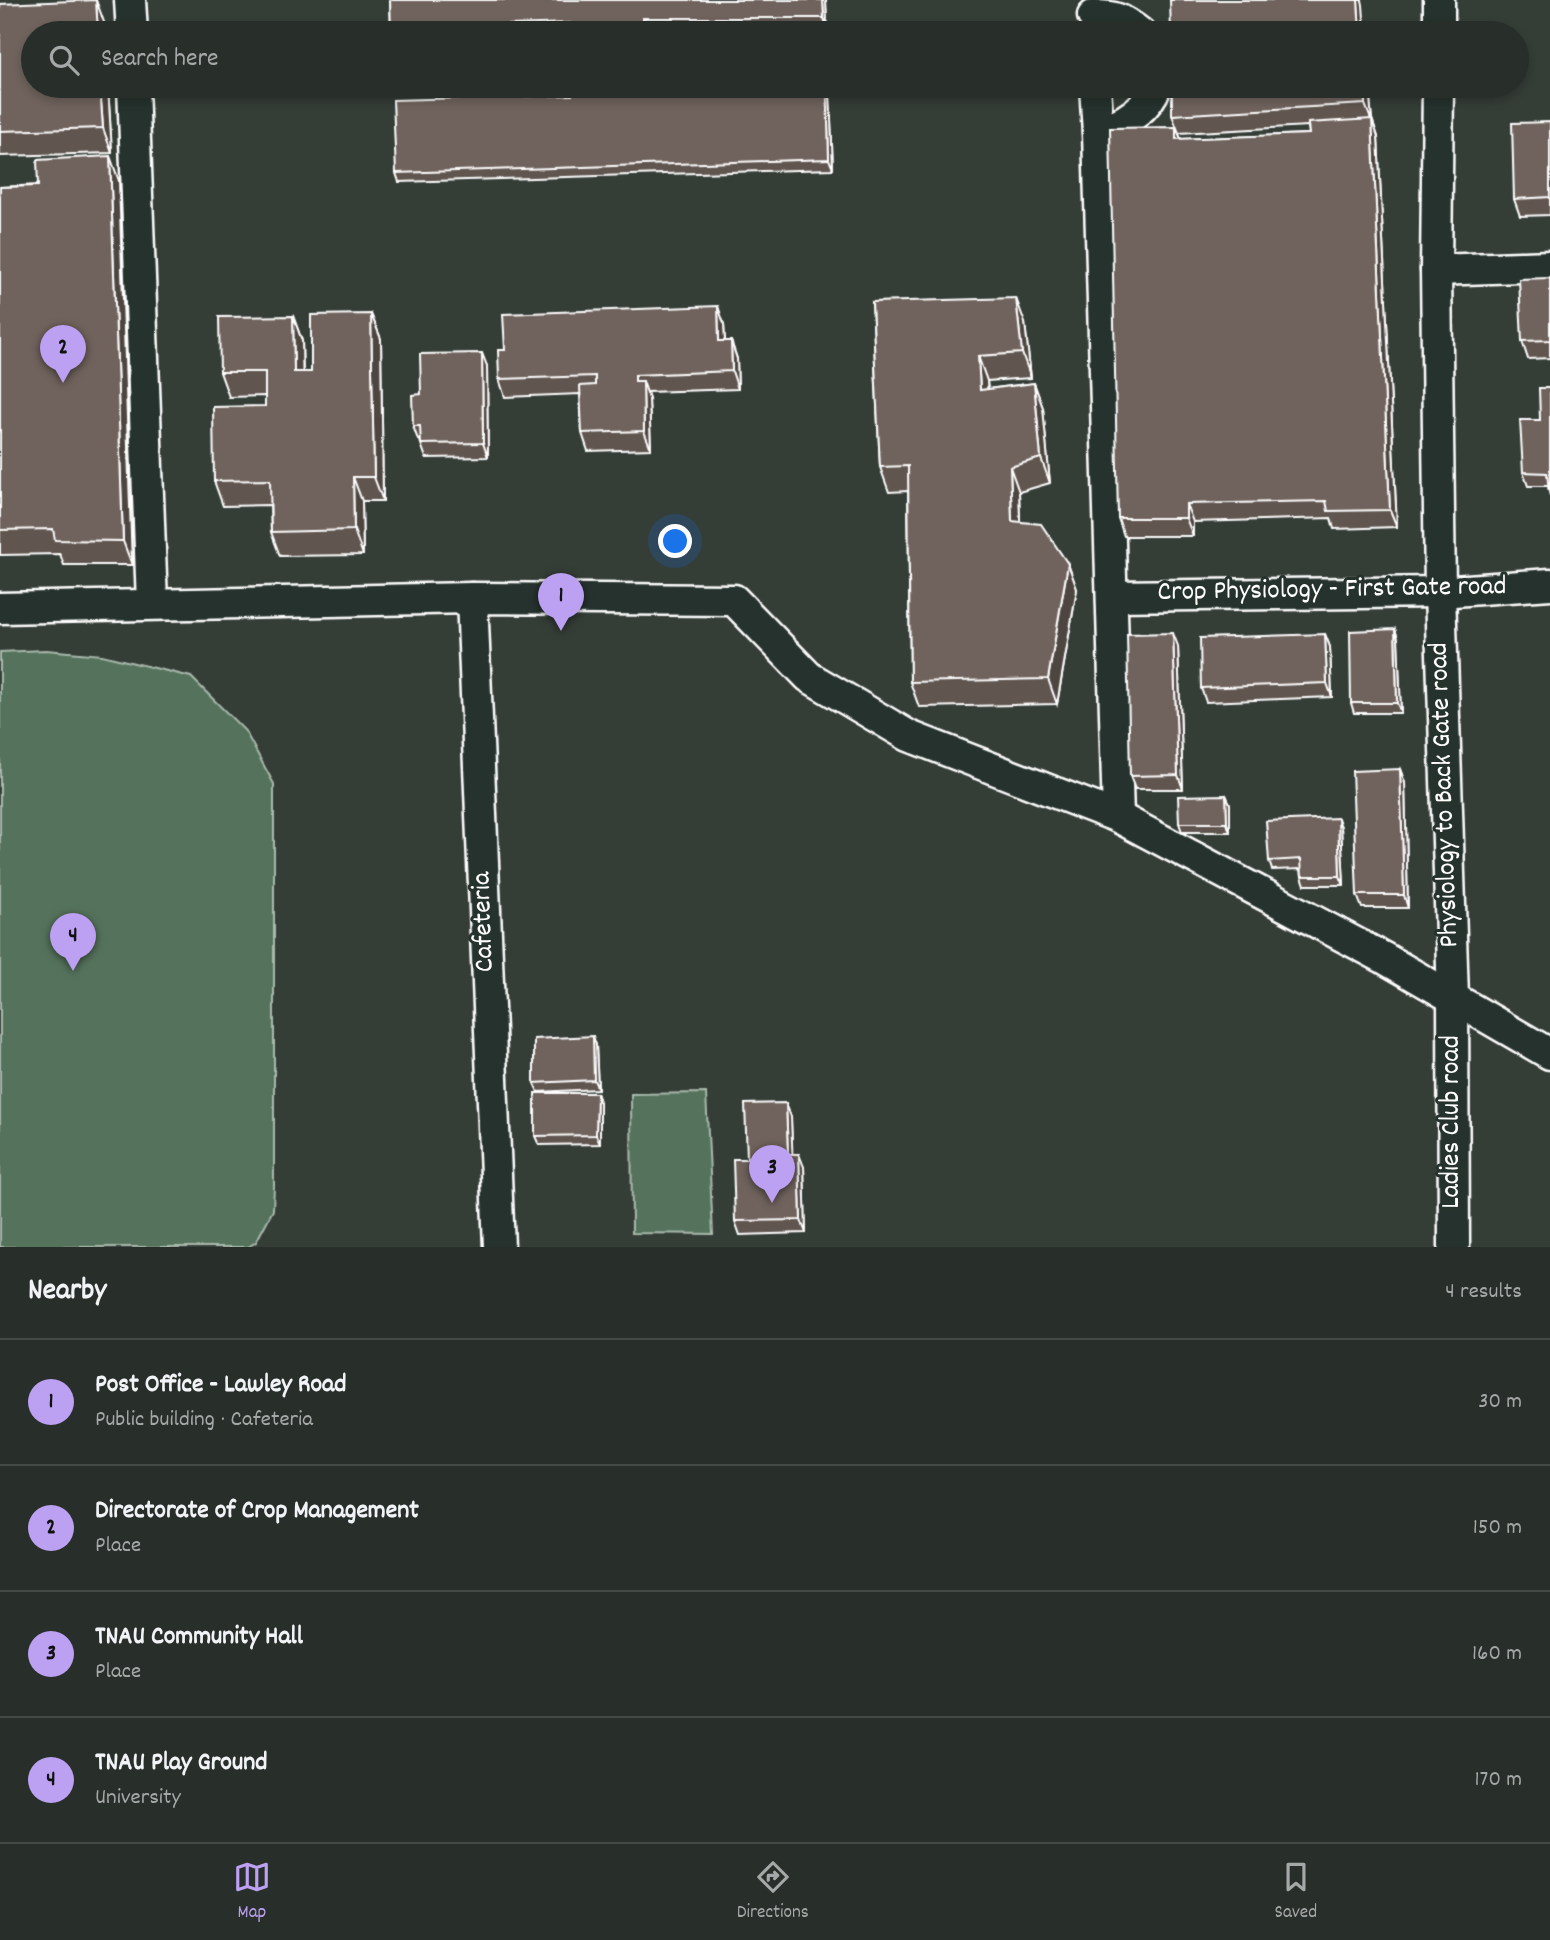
<!DOCTYPE html>
<html lang="en">
<head>
<meta charset="utf-8">
<style>
	:root { --surface:#282e29; --page:#343a35; --text:#f1f3f6; --muted:#a5a8a8; --line:#444a46; --accent:#bca0f2 }
	body { margin:0; font-family:Dekko,sans-serif; background:var(--page); color:var(--text) }
	.you { position:absolute; left:676px; top:542px; width:24px; height:24px; margin:-18px; border:5px solid #fff; border-radius:50%; background:#1a73e8; box-shadow:0 0 0 10px #1a73e833 }
	.badge { display:grid; place-items:center; width:46px; height:46px; border-radius:50%; background:var(--accent); color:#111; font-size:23px; font-weight:700 }
	.pin { position:absolute; translate:-50% -58px; filter:drop-shadow(0 2px 4px #0008) }
	.pin::after { content:''; position:absolute; top:37px; width:24px; height:21px; background:inherit; clip-path:polygon(0 0,100% 0,50% 100%) }
	.list { margin:0; padding:0; list-style:none }
	h2 { display:flex; justify-content:space-between; align-items:center; height:91px; margin:0; padding:0 28px; font-size:30px }
	h2 small { font-size:23px; font-weight:400; color:var(--muted) }
	.list li { display:grid; grid-template-columns:46px 1fr auto; gap:21px; align-items:center; box-sizing:border-box; height:126px; padding:0 28px; border-top:2px solid var(--line) }
	.list b { display:block; font-size:26px; white-space:nowrap }
	.list p { margin:0; font-size:23px; white-space:nowrap; color:var(--muted) }
	.list em { font-size:23px; font-style:normal; color:var(--muted) }
	.icon { flex:none; width:38px; height:38px; fill:none; stroke:currentColor; stroke-width:2; stroke-linecap:round; stroke-linejoin:round }
	.map { position:relative; flex:none; width:1550px; height:1247px; overflow:hidden }
	.search { position:absolute; background:var(--surface); box-shadow:0 4px 10px #0003; left:21px; right:21px; top:21px; height:77px; display:flex; align-items:center; gap:18px; box-sizing:border-box; padding:0 24px; border-radius:38px; color:var(--muted); font-size:26px }
	.sheet { height:595px; background:var(--surface) }
	nav { display:flex; justify-content:space-around; align-items:center; box-sizing:border-box; height:98px; border-top:2px solid var(--line); background:var(--surface); font-size:19px; color:var(--muted) }
	nav a { display:grid; justify-items:center; gap:4px }
	nav .on { color:var(--accent) }
	.map>svg:first-child { display:block }
</style>
</head>
<body>
<div class="map">
<svg width="1550" height="1247" viewBox="0 0 1550 1247">
	<rect width="100%" height="100%" fill="#353d37"/>
	<filter id="ink" filterUnits="userSpaceOnUse"><feTurbulence type="fractalNoise" baseFrequency=".0143" numOctaves="2"/><feDisplacementMap in="SourceGraphic" scale="14" xChannelSelector="R" yChannelSelector="G"/><feConvolveMatrix kernelMatrix="1 2 1 2 8 2 1 2 1" color-interpolation-filters="sRGB"/></filter>
	<g filter="url(#ink)">
		<g fill="#54735b" stroke="#aab9ad" stroke-width="2">
			<polygon points="46,650 102,655 191,677 245,731 274,784 274,1186 273,1210 256,1242 248,1247 0,1247 0,652"/>
			<polygon points="706,1093 713,1234 632,1233 631,1094"/>
		</g>
		<g fill="none" stroke-linecap="round" stroke-linejoin="round">
			<g stroke="#fff" stroke-width="35">
				<g id="minor">
					<polyline points="130,0 132,33"/>
					<path d="M1093 16C1116 16 1122 19 1140 33"/>
					<polyline points="1439,33 1439,0"/>
					<polyline points="133,86 152,604"/>
					<polyline points="1095,86 1098,132 1118,817"/>
					<polyline points="1438,86 1436,270 1550,266"/>
					<path d="M1098 132C1123 124 1147 110 1156 86"/>
					<polyline points="1436,270 1440,592 1453,998 1454,1247"/>
					<polyline points="1113,596 1440,592 1550,584"/>
					<polyline points="472,598 499,1247"/>
					<polyline points="0,608 472,598 734,600 809,677 909,736 1118,817 1384,958 1550,1054"/>
				</g>
			</g>
			<use href="#minor" stroke="#26332d" stroke-width="30"/>
		</g>
		<g fill="#605550" stroke="#fff" stroke-width="2">
			<polygon points="390,0 826,0 827,28 646,28 537,33 392,33 391,29"/>
			<polygon points="0,4 105,25 105,33 33,33 33,86 108,86 112,153 0,156"/>
			<polygon points="572,86 649,86 649,92 827,86 830,95 833,169 399,182 396,173 572,95"/>
			<polygon points="1369,86 1372,119 1378,137 1397,527 1334,529 1331,518 1193,522 1193,536 1124,536 1118,518 1176,127 1181,139 1309,134 1308,126 1179,133 1172,115"/>
			<polygon points="1550,122 1550,215 1520,216 1514,199"/>
			<polygon points="119,181 132,565 64,565 60,554 0,555 0,187"/>
			<polygon points="1550,278 1550,358 1528,359 1522,341"/>
			<polygon points="872,302 1025,323 1031,378 987,381 988,389 1034,383 1043,408 1050,483 1019,492 1020,522 1068,564 1077,589 1057,704 919,707 910,682 908,491 889,492 880,467"/>
			<polygon points="371,314 381,339 383,501 362,501 363,555 280,556 271,532 270,505 223,506 214,481 265,406 265,396 229,397 220,372 293,316 302,341 303,372 311,372"/>
			<polygon points="724,324 725,341 731,341 737,359 738,389 647,392 649,399 651,449 588,451 582,433 580,394 505,397 499,379"/>
			<polygon points="487,366 488,457 426,458 421,444 420,440 418,440 413,426 421,394"/>
			<polygon points="1550,388 1550,496 1548,486 1528,486 1523,472"/>
			<polygon points="1395,629 1398,639 1401,713 1354,713 1351,703"/>
			<polygon points="1325,634 1330,647 1332,697 1206,702 1201,688"/>
			<polygon points="1178,646 1183,789 1135,789 1130,776"/>
			<polygon points="1400,769 1405,783 1408,908 1362,908 1357,895"/>
			<polygon points="1226,795 1230,804 1230,832 1182,832 1179,823"/>
			<polygon points="1341,827 1344,885 1305,885 1302,876 1301,869 1272,870 1269,861"/>
			<polygon points="596,1045 598,1089 538,1092 534,1083"/>
			<polygon points="597,1093 600,1102 600,1144 539,1145 535,1136"/>
			<polygon points="791,1117 792,1154 804,1167 806,1233 740,1235 735,1221 747,1159"/>
		</g>
		<g fill="#4e4541" stroke="#fff" stroke-width="2">
			<polygon points="96,0 105,25 105,33 98,33"/>
			<polygon points="823,0 826,0 827,28 824,18"/>
			<polygon points="1358,0 1362,0 1363,5 1365,33 1360,33"/>
			<polygon points="643,18 646,28 646,33 644,33"/>
			<polygon points="100,86 108,86 112,153 103,128"/>
			<polygon points="827,86 830,95 833,169 829,159"/>
			<polygon points="1364,86 1369,86 1372,122 1365,104"/>
			<polygon points="1372,119 1378,137 1397,527 1390,510"/>
			<polygon points="1176,127 1183,144 1176,139"/>
			<polygon points="110,156 119,181 132,565 123,541"/>
			<polygon points="1016,298 1025,323 1031,378 1022,353"/>
			<polygon points="718,306 724,324 726,359 719,341"/>
			<polygon points="371,314 381,339 383,501 374,477"/>
			<polygon points="293,316 302,341 303,396 294,372"/>
			<polygon points="731,341 737,359 738,389 732,371"/>
			<polygon points="482,353 487,366 488,457 483,443"/>
			<polygon points="978,356 987,381 989,414 980,390"/>
			<polygon points="643,381 649,399 651,449 644,431"/>
			<polygon points="1034,383 1043,408 1050,483 1041,458"/>
			<polygon points="1010,467 1019,492 1021,545 1012,521"/>
			<polygon points="353,477 362,501 363,555 354,530"/>
			<polygon points="1186,504 1193,522 1193,536 1186,518"/>
			<polygon points="1068,564 1077,589 1057,704 1048,679"/>
			<polygon points="1395,629 1398,639 1401,713 1397,703"/>
			<polygon points="1173,633 1178,646 1183,789 1178,775"/>
			<polygon points="1325,634 1330,647 1332,697 1327,683"/>
			<polygon points="1400,769 1405,783 1408,908 1404,895"/>
			<polygon points="1226,795 1230,804 1230,832 1227,823"/>
			<polygon points="1338,818 1341,827 1344,885 1340,876"/>
			<polygon points="593,1036 596,1045 598,1089 594,1080"/>
			<polygon points="597,1093 600,1102 600,1144 596,1135"/>
			<polygon points="786,1103 791,1117 793,1168 788,1154"/>
			<polygon points="799,1154 804,1167 806,1233 801,1220"/>
		</g>
		<g fill="#70635d" stroke="#fff" stroke-width="2">
			<polygon points="96,0 98,33 33,33 33,86 100,86 103,128 0,131 0,4"/>
			<polygon points="390,0 823,0 824,18 643,18 644,33 570,33 570,23 391,29"/>
			<polygon points="1170,0 1358,0 1360,33 1171,33"/>
			<polygon points="572,86 646,86 647,92 827,86 829,159 396,173 393,100 572,95"/>
			<polygon points="1172,86 1364,86 1365,104 1172,115"/>
			<polygon points="1372,119 1390,510 1328,511 1326,501 1186,504 1186,518 1118,518 1110,128 1176,127 1176,139 1309,134 1308,123"/>
			<polygon points="1550,122 1550,197 1514,199 1512,123"/>
			<polygon points="110,156 123,541 55,540 53,529 0,530 0,187 38,186 37,160"/>
			<polygon points="1550,278 1550,340 1522,341 1519,279"/>
			<polygon points="1016,298 1022,353 978,356 980,390 1034,383 1041,458 1010,467 1012,521 1041,524 1068,564 1048,679 910,682 908,466 880,467 872,302"/>
			<polygon points="718,306 719,341 731,341 732,371 635,375 635,381 643,381 644,431 582,433 580,386 595,385 595,376 499,379 498,350 505,350 503,314"/>
			<polygon points="371,314 374,477 353,477 354,530 271,532 270,480 214,481 213,407 265,406 265,372 220,372 219,317 293,316 294,372 311,372 311,315"/>
			<polygon points="482,353 483,443 421,444 420,426 413,426 412,395 421,394 420,354"/>
			<polygon points="1539,388 1550,388 1550,492 1549,492 1547,473 1523,472 1520,420 1540,420"/>
			<polygon points="1395,629 1397,703 1351,703 1350,631"/>
			<polygon points="1173,633 1178,775 1130,776 1127,634"/>
			<polygon points="1325,634 1327,683 1201,688 1200,638"/>
			<polygon points="1400,769 1404,895 1357,895 1352,771"/>
			<polygon points="1226,795 1227,823 1179,823 1178,796"/>
			<polygon points="1338,818 1340,876 1302,876 1301,859 1269,861 1266,821"/>
			<polygon points="593,1036 594,1080 534,1083 534,1039"/>
			<polygon points="535,1093 597,1093 596,1135 535,1136"/>
			<polygon points="786,1103 788,1154 799,1154 801,1220 735,1221 733,1159 747,1159 745,1104"/>
		</g>
	</g>
	<g text-anchor="middle" dominant-baseline="central" stroke-width="6" stroke-linejoin="round" paint-order="stroke">
		<g font-size="28" fill="#fff" stroke="#26332d">
			<text transform="translate(1332 591) rotate(-1)">Crop Physiology - First Gate road</text>
			<text transform="translate(1446 795) rotate(-92)">Physiology to Back Gate road</text>
			<text transform="translate(485 922) rotate(-92)">Cafeteria</text>
			<text transform="translate(1453 1122) rotate(-90)">Ladies Club road</text>
		</g>
	</g>
</svg>
<div class="you"></div>
<div class="pin badge" style="left:561px;top:631px">1</div>
<div class="pin badge" style="left:63px;top:383px">2</div>
<div class="pin badge" style="left:772px;top:1203px">3</div>
<div class="pin badge" style="left:73px;top:971px">4</div>
<div class="search"><svg class="icon" aria-label="search" viewBox="0 0 24 24"><circle cx="10" cy="10" r="6"/><path d="M15 15l6 6"/></svg>Search here</div>
</div>
<section class="sheet">
<h2>Nearby<small>4 results</small></h2>
<ul class="list">
<li><span class="badge">1</span><div><b>Post Office - Lawley Road</b><p>Public building · Cafeteria</p></div><em>30 m</em></li>
<li><span class="badge">2</span><div><b>Directorate of Crop Management</b><p>Place</p></div><em>150 m</em></li>
<li><span class="badge">3</span><div><b>TNAU Community Hall</b><p>Place</p></div><em>160 m</em></li>
<li><span class="badge">4</span><div><b>TNAU Play Ground</b><p>University</p></div><em>170 m</em></li>
</ul>
</section>
<nav>
<a class="on"><svg class="icon" aria-label="map" viewBox="0 0 24 24"><path d="M3 6l6-2 6 2 6-2v14l-6 2-6-2-6 2zM9 4v14M15 6v14"/></svg>Map</a>
<a><svg class="icon" aria-label="directions" viewBox="0 0 24 24"><path d="M12 3l9 9-9 9-9-9zM9 14v-3h6M13 9l2 2-2 2"/></svg>Directions</a>
<a><svg class="icon" aria-label="saved" viewBox="0 0 24 24"><path d="M7 4h10v16l-5-4-5 4z"/></svg>Saved</a>
</nav>
</body>
</html>
